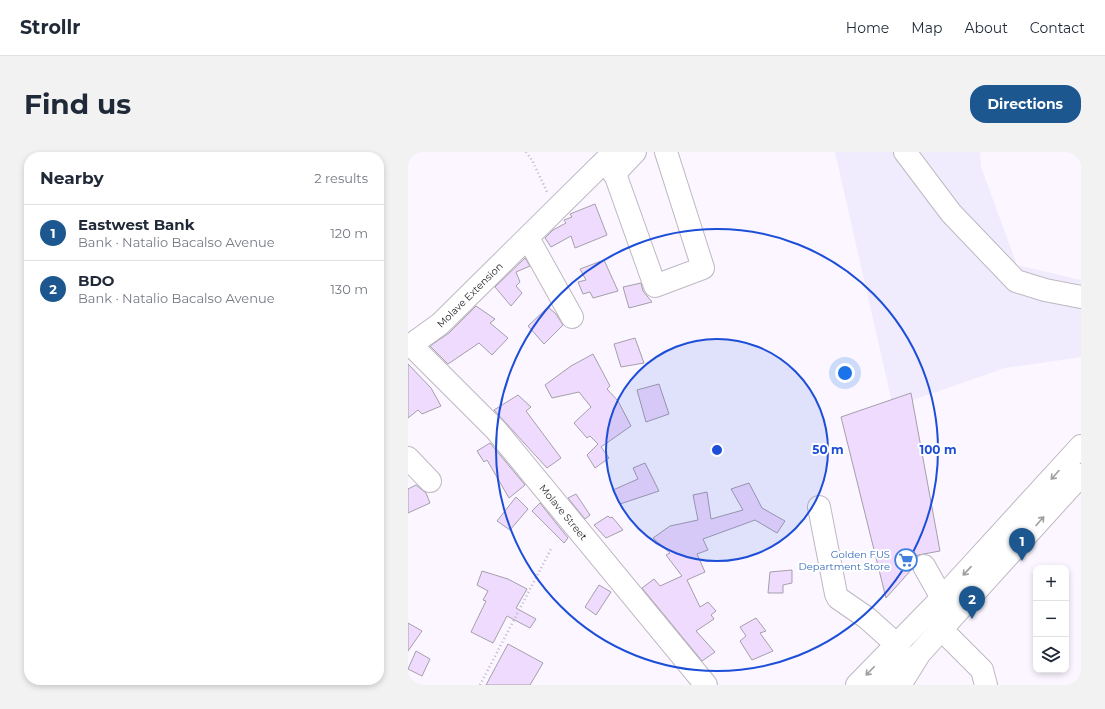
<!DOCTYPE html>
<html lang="en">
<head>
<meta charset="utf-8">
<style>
	:root { --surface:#fff; --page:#f2f2f3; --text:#1f2937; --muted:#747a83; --line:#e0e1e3; --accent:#1c588f }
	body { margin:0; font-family:Montserrat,sans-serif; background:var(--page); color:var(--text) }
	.controls { position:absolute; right:12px; bottom:12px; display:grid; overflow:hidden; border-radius:8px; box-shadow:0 2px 6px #0003 }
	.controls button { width:36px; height:36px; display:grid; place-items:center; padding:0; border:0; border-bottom:1px solid var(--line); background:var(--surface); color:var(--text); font:20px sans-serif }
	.you { position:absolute; left:437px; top:221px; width:14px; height:14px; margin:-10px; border:3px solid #fff; border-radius:50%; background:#1a73e8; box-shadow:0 0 0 6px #1a73e833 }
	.badge { display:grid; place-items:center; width:26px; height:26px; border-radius:50%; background:var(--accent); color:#fff; font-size:13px; font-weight:700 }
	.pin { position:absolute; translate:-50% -33px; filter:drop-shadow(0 1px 2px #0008) }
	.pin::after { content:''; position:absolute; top:21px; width:14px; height:12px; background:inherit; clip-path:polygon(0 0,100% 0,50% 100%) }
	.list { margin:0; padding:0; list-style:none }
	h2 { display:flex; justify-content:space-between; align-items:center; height:52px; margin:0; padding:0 16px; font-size:17px }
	h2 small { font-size:13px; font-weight:400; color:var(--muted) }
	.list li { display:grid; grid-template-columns:26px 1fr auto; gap:12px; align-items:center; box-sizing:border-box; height:56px; padding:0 16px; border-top:1px solid var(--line) }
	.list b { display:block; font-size:15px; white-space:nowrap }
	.list p { margin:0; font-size:13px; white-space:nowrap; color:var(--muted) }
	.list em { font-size:13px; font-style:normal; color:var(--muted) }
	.icon { flex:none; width:22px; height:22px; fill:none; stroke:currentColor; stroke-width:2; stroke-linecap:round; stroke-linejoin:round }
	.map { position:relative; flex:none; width:673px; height:533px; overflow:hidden; border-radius:16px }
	header { display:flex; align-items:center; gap:24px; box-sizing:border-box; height:56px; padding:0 20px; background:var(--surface); border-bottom:1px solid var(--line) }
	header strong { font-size:19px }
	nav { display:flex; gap:22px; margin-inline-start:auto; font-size:14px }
	.intro { display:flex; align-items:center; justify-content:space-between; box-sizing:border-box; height:96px; padding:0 24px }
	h1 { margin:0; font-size:28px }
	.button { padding:10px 18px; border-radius:16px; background:var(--accent); color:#fff; font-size:14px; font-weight:700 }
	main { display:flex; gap:24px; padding:0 24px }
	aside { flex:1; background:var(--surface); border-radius:16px; box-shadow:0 2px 6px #0003 }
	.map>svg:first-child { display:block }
</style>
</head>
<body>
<header>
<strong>Strollr</strong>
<nav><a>Home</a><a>Map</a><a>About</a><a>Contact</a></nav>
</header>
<div class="intro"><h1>Find us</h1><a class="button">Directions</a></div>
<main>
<aside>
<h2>Nearby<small>2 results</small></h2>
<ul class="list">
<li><span class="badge">1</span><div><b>Eastwest Bank</b><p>Bank · Natalio Bacalso Avenue</p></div><em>120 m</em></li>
<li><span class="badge">2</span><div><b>BDO</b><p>Bank · Natalio Bacalso Avenue</p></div><em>130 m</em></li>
</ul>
</aside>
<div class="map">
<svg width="673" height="533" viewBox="0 0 673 533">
	<rect width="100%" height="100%" fill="#fbf6ff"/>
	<polygon fill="#f0ebfd" points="427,0 572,0 573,15 609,113 673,128 673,205 597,216 485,255"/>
	<g fill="#efdbfd" stroke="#a59fa9">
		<polygon points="187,52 199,83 167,96 163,84 143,95 137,86 145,78 158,71 156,68 164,65 162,62"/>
		<polygon points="117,106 122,114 108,120 112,130 108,134 114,141 103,154 87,135"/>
		<polygon points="196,108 210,139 185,146 182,140 175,142 170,130 178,128 172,117"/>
		<polygon points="233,131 235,139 244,150 221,156 215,135"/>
		<polygon points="68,154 87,167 82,171 100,186 84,203 71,191 40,212 22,194 41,181"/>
		<polygon points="140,155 148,162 155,173 136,192 120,174"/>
		<polygon points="227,186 236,211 213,215 206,192"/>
		<polygon points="185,202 202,234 199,237 210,249 223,274 193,295 201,306 187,316 179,303 190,292 182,284 179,286 166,271 183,255 171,240 144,246 137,233 163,214"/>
		<polygon points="0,212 23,236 33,254 14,262 10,258 0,266"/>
		<polygon points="251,232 261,262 238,270 229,238"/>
		<polygon points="503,241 532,399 510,403 505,408 504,417 478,446 433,265"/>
		<polygon points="110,243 123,255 118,259 153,306 139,316 86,258"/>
		<polygon points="82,291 117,333 101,346 79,308 76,310 69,299"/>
		<polygon points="237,311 251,339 212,352 205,338 230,327 225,316"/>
		<polygon points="341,331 354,356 377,369 369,381 347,368 295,387 300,398 289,402 297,420 279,428 292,455 300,450 308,459 303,463 306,467 288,479 307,500 294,509 234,436 246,427 252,434 274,424 258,403 262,401 245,386 262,374 290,368 285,343 299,340 303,367 335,358 323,337"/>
		<polygon points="8,333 18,341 22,351 0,361 0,337"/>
		<polygon points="168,342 182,363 177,367 160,346"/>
		<polygon points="108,345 120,357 102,378 89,369"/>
		<polygon points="132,351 160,386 156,391 124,359"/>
		<polygon points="200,364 202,366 204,365 215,378 198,386 186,373"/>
		<polygon points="384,418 384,431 375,433 375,441 360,441 362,420"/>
		<polygon points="74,419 100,427 119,437 108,456 128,467 122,476 99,464 85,491 63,480 78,449 75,448 80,439 69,433"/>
		<polygon points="191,433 203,440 188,463 177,455"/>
		<polygon points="348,466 358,479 352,481 365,499 344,508 332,489 338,484 332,475"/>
		<polygon points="0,471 14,479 0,499"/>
		<polygon points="100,492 135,511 122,533 78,533"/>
		<polygon points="8,499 22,507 14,524 0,517"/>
	</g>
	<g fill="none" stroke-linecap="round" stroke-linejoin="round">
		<g stroke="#beb8c2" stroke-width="24">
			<g id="minor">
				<polyline points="497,0 543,61 608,129 637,138 673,145"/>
				<polyline points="201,5 247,134 295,116 258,0"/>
				<polyline points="206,22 227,0"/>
				<polyline points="120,86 164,165"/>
				<path id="s1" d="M4 194 88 278 298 533"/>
				<path id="s2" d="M0 195 32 172 206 0"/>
				<polyline points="0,306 22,329"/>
				<polyline points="411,355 428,442 430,446 459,466 488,492"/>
				<polyline points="516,414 534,446"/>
				<polyline points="534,478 574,518 578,533"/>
			</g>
		</g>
		<g stroke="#beb8c2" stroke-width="24">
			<g id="major">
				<polyline points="449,533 534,446 673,294"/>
				<polyline points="471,533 481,522 506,505"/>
				<polyline points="492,533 512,501 673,323"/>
			</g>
		</g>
		<g stroke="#bcb8c0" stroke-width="2.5" stroke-dasharray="1 3" stroke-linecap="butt">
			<polyline points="118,0 124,8 140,42"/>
			<polyline points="72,533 143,397"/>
		</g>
		<use href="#minor" stroke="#fff" stroke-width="22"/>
		<use href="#major" stroke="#fff" stroke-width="22"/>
	</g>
	<defs><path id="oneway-shaft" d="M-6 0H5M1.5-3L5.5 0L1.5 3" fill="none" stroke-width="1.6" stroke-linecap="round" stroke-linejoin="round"/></defs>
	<g stroke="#a09fa0">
		<use href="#oneway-shaft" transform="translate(647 323) rotate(132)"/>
		<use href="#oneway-shaft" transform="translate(632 369) rotate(-48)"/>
		<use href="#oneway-shaft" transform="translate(559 419) rotate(133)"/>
		<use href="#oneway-shaft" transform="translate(462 519) rotate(134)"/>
	</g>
	<circle cx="309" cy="298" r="111" fill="#1d4ed8" fill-opacity=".12"/>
	<g fill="none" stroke="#1d4ed8" stroke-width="2">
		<circle cx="309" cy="298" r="111"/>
		<circle cx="309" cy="298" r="221"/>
	</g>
	<defs>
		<g id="supermarket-ring" transform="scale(1.15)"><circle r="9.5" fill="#fff" stroke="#3f7fe0" stroke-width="1.5"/><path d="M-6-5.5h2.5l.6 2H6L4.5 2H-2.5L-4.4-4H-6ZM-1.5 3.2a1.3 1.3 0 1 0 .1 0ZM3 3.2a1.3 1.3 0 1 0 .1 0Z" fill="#3f7fe0"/></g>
	</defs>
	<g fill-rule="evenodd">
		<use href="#supermarket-ring" x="498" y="408"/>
	</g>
	<g text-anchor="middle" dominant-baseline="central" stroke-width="4" stroke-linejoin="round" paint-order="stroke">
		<g font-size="10" fill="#2c292d" stroke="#fff">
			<text stroke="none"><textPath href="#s2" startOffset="81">Molave Extension</textPath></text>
			<text stroke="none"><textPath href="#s1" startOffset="225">Molave Street</textPath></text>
		</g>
		<g font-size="10" fill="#366cbe" stroke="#fff" text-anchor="end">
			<text x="482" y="402">Golden FUS<tspan x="482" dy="12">Department Store</tspan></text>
		</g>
	</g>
	<circle cx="309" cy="298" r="6" fill="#1d4ed8" stroke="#fff" stroke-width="2"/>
	<g font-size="12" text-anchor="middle" font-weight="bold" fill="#1d4ed8" stroke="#fff" stroke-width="4" stroke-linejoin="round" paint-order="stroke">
		<text x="420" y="302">50 m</text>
		<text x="530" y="302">100 m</text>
	</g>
</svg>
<div class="controls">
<button>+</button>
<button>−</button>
<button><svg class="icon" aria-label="layers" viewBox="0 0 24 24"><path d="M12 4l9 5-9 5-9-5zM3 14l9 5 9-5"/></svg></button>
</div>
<div class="you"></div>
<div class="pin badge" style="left:614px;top:409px">1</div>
<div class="pin badge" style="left:564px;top:467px">2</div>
</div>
</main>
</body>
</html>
